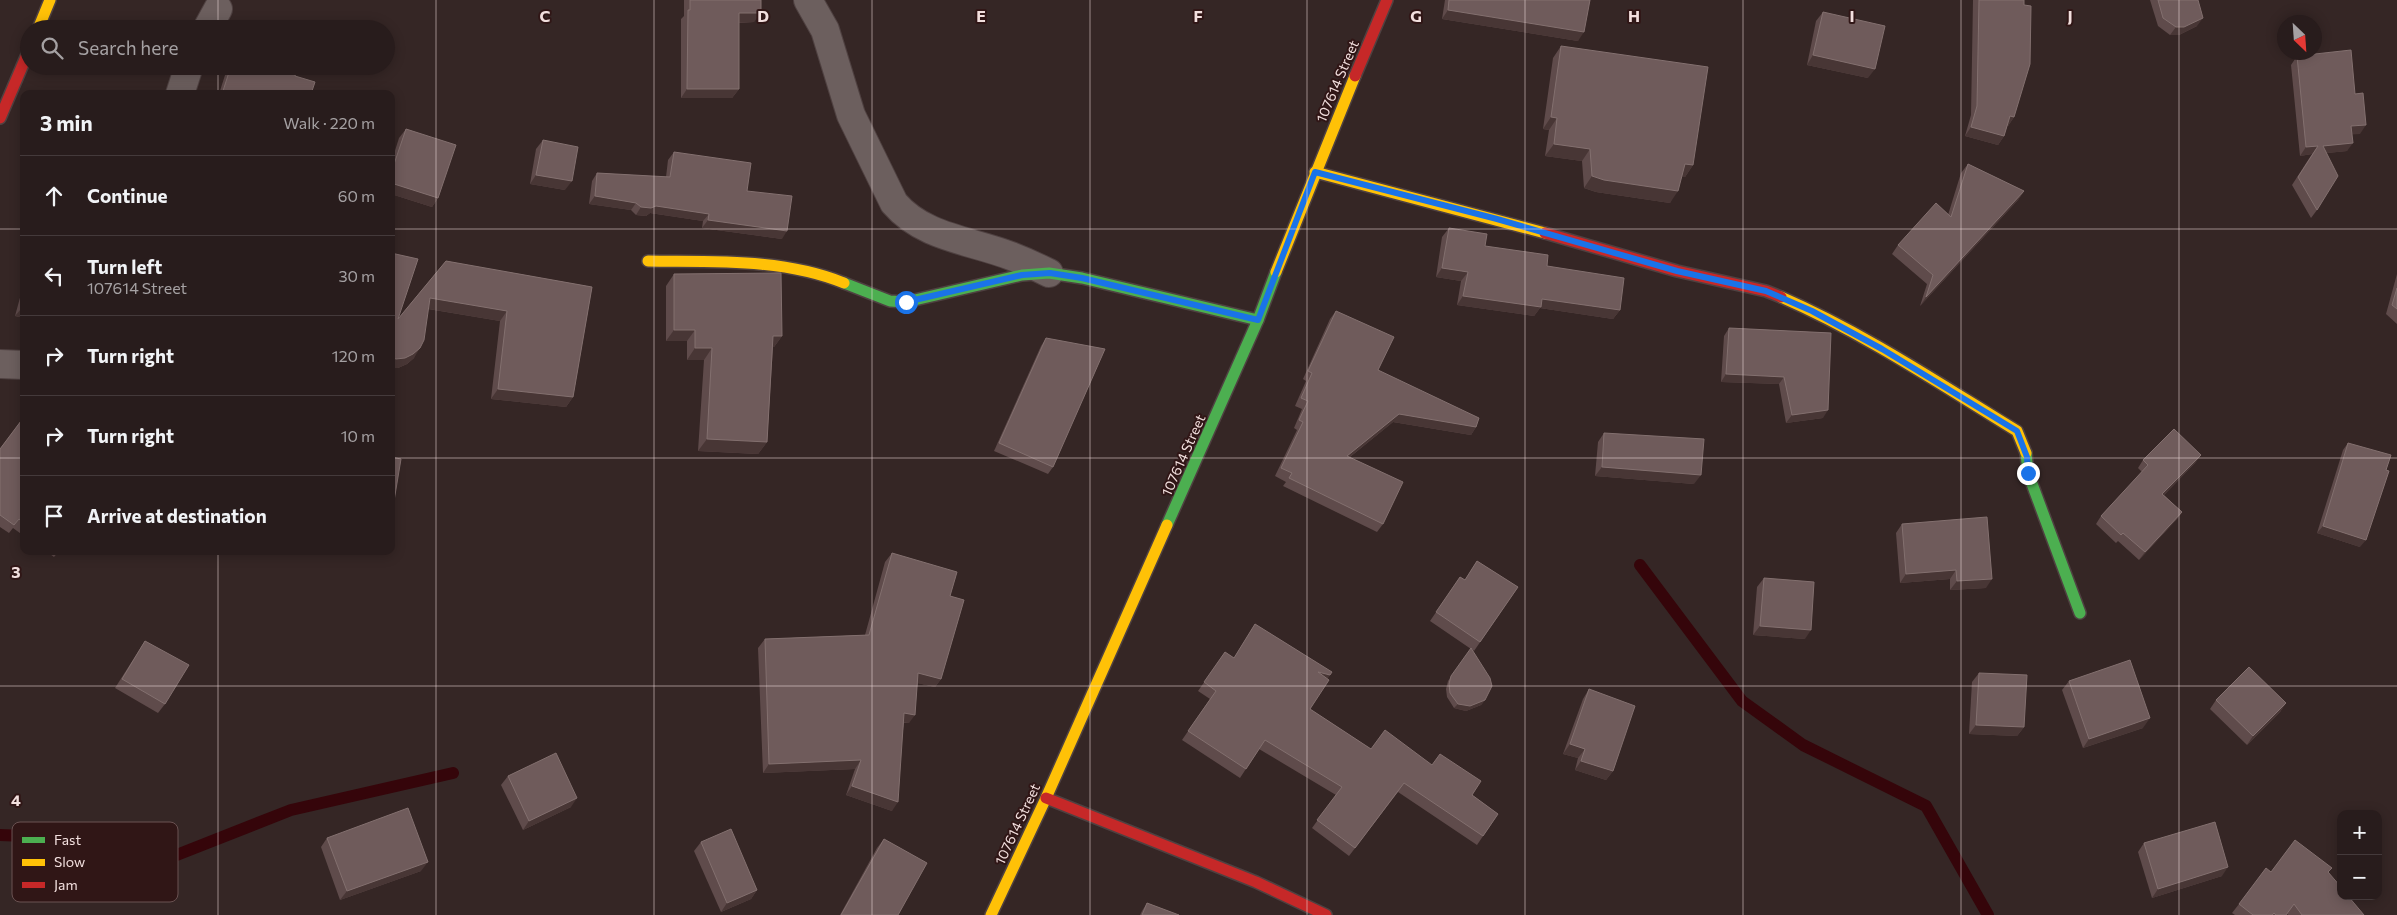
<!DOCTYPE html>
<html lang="en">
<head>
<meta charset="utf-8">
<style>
	:root { --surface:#281c1c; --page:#302525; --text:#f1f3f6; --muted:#a5a1a3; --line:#443a3b }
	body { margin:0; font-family:Commissioner,sans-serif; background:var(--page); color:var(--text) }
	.controls { position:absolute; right:15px; bottom:15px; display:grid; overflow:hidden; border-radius:10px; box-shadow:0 2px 12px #0003 }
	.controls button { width:45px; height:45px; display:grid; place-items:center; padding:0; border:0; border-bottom:1px solid var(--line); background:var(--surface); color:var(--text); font:25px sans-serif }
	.compass { position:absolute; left:2277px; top:15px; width:45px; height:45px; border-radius:50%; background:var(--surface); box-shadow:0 2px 12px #0003; rotate:155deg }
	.stop { position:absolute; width:15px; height:15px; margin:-11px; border:4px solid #1a73e8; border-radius:50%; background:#fff }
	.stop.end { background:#1a73e8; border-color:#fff; box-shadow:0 1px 5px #0008 }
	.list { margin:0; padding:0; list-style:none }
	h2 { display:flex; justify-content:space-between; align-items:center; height:65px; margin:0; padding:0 20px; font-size:21px }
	h2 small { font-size:16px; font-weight:400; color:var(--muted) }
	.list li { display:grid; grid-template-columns:32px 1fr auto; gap:15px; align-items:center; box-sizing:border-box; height:80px; padding:0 20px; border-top:1px solid var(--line) }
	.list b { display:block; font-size:19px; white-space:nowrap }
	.list p { margin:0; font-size:16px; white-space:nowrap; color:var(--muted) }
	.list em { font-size:16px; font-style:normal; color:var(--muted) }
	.icon { flex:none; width:28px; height:28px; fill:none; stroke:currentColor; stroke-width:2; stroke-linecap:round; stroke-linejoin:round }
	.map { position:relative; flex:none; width:2397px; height:915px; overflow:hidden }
	.search { position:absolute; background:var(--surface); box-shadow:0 2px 12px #0003; left:20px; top:20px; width:375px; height:55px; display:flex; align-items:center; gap:12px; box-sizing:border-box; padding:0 18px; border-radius:28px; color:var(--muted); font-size:19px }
	.panel { position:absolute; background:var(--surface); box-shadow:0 2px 12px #0003; left:20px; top:90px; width:375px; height:465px; border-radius:10px }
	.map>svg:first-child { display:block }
</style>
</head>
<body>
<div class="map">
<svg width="2397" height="915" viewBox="0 0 2397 915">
	<rect width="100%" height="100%" fill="#352625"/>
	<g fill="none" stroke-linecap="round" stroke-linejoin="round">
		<g stroke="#35050a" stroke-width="12">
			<polyline points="1640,565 1742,701 1803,745 1926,806 1988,915"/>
			<polyline points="0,835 78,838 164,860 291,810 453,773"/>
		</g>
		<g stroke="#4f4141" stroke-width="30">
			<g id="street">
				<path d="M808 0 825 30 851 115 894 203C924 238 970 240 1011 256 1024 261 1037 267 1049 273"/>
				<polyline points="207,29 218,9"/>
				<polyline points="180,94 189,66"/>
				<polyline points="0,364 24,365"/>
			</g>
		</g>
		<g stroke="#4f4141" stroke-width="14">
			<g id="fast">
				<polyline points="844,283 890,301 906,302 1022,275 1049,273 1082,278 1258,320"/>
				<polyline points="2026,453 2028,473 2080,613"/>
				<polyline points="1167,525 1258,320 1276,272"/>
			</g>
		</g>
		<g stroke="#4f4141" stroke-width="14">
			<g id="slow">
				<polyline points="38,29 50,0"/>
				<polyline points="1315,172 1545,233"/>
				<path d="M648 261C712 262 783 258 844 283"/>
				<polyline points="1276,272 1355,76"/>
				<path d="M1781 297C1864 333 1940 384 2017 431L2026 453"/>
				<polyline points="991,915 1046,798 1167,525"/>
			</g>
		</g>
		<g stroke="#4f4141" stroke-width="14">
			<g id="jam">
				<polyline points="1355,76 1387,0"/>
				<polyline points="0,118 29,50"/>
				<polyline points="1545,233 1677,271 1766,291 1781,297"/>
				<polyline points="1046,798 1256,882 1326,915"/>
			</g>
		</g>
		<use href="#street" stroke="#6c5f5e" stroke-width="28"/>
		<use href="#fast" stroke="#4caf50" stroke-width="11"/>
		<use href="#slow" stroke="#ffc107" stroke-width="11"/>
		<use href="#jam" stroke="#c62828" stroke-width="11"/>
	</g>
	<g fill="#5f4b4b">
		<polygon points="684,0 761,0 754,22 739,23 739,89 732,98 681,98 681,19 684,16"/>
		<polygon points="1445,0 1590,0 1578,41 1442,19"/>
		<polygon points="1973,0 2024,0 2014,117 2008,126 2007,126 2004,136 1998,145 1965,136 1971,115"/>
		<polygon points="2150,0 2198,0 2197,26 2179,35 2170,35 2158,26"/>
		<polygon points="1823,12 1868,78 1807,65 1816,21"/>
		<polygon points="1561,46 1693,165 1685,177 1682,176 1670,203 1596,192 1584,188 1582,161 1545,156 1549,130 1543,129 1553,58"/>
		<polygon points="2297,56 2360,134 2352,134 2347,151 2327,153 2317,210 2311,218 2292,185 2312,154 2300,156 2291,65"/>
		<polygon points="230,66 242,66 251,69 252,66 297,66 295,76 311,94 219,94 226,72"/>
		<polygon points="406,129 438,198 432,207 391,194 391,163 399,138"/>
		<polygon points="543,140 565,190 530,184 536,149"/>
		<polygon points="674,152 747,191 782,239 702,228 703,221 650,213 646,216 636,215 631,210 589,204 592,181 597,173 666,177 668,160"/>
		<polygon points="1968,164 2024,191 2018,200 1920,306 1927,284 1892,254 1898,245 1948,215 1961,173"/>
		<polygon points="1449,228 1485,246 1547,266 1620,310 1613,319 1540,308 1534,316 1457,305 1461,281 1436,277 1442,237"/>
		<polygon points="446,261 592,287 573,397 566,407 491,399 500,321 428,309 414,358 407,364 398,368 398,319"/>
		<polygon points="674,274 782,336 774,347 773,347 767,442 758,454 698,451 704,360 687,360 687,341 666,341 666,286"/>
		<polygon points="2397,274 2397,324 2386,314"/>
		<polygon points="24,283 24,318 15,316"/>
		<polygon points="1336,311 1378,370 1476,427 1471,435 1393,422 1350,457 1383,524 1377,532 1283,486 1286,482 1275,476 1297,430 1294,428 1302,409 1295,406 1306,381 1303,379 1330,319"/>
		<polygon points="1729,328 1831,333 1823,418 1786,423 1779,384 1721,382 1724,336"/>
		<polygon points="1046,338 1053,467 1048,474 994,451 1041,346"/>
		<polygon points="24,417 24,536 13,528 9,533 0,527 0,449"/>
		<polygon points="1604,433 1694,484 1595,476 1598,442"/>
		<polygon points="2348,443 2360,547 2317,533 2343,450"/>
		<polygon points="2201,455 2195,463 2164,495 2182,512 2177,519 2139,560 2118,541 2116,543 2096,524 2101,516 2142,472 2138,468 2143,460"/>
		<polygon points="1902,524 1986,588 1950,590 1950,579 1900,583 1896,533"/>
		<polygon points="46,551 59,551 54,557"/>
		<polygon points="892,553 950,596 941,679 935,687 918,683 909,723 904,723 892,811 846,795 855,769 763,773 758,648 765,639 865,635 885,562"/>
		<polygon points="1477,561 1518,587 1474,651 1472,649 1485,700 1481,705 1466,711 1454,708 1447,697 1446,689 1448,681 1471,649 1430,621 1460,577 1465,580"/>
		<polygon points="1764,578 1805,639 1753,635 1757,587"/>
		<polygon points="1255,624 1328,679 1310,709 1371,749 1472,795 1498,814 1477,845 1398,792 1349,856 1312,828 1336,795 1259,749 1240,778 1182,740 1210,699 1198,691 1225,652 1234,658"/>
		<polygon points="145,641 165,704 158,713 115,688"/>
		<polygon points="1979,673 2024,727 2017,736 1969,734 1972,682"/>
		<polygon points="2069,681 2143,728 2083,748 2062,690"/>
		<polygon points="1589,689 1613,771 1606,780 1575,770 1578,758 1563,754 1583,699"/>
		<polygon points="2216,700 2286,703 2280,712 2247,745 2210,709"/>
		<polygon points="508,776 571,807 523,830 501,785"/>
		<polygon points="327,838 421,871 340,900 321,847"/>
		<polygon points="884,839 898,915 840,915 877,848"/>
		<polygon points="701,842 757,890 751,899 721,912 694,851"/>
		<polygon points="2144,843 2222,876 2152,898 2138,852"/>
		<polygon points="2271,872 2328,873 2364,915 2288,915 2287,914 2286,915 2235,915 2232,913 2239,904"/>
		<polygon points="1147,903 1179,915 1140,915 1142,911"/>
	</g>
	<g fill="#483635">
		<polygon points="1448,10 1584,32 1578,41 1442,19"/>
		<polygon points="739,13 761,13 754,22 733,23"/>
		<polygon points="2203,18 2197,26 2179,35 2170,35 2176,27"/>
		<polygon points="1813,55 1875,69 1868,78 1807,65"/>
		<polygon points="687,89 739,89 732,98 681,98"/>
		<polygon points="2010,116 2014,117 2008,126 2004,126"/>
		<polygon points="1551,117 1557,118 1549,130 1543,129"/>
		<polygon points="2366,125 2360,134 2345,135 2351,126"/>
		<polygon points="1971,127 2004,136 1998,145 1965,136"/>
		<polygon points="2353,143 2347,151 2317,154 2323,146"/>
		<polygon points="1554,144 1590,149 1582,161 1545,156"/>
		<polygon points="2318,146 2312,154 2300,156 2306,147"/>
		<polygon points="1685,164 1693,165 1685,177 1677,176"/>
		<polygon points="536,175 572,181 565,190 530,184"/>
		<polygon points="1592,176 1678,191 1670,203 1596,192 1584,188"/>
		<polygon points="391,183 438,198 432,207 391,194"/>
		<polygon points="2024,191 2018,200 1920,306 1926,297"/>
		<polygon points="595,196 636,203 631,210 589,204"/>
		<polygon points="656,206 709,214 703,221 650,213 646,216 636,215 641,207"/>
		<polygon points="708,220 787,231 782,239 702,228"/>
		<polygon points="1442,268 1468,272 1461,281 1436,277"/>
		<polygon points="1463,296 1542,299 1620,310 1613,319 1540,308 1534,316 1457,305"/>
		<polygon points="430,298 507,311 500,321 423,308"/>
		<polygon points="21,309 24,309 24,318 15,316"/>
		<polygon points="674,330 695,330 687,341 666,341"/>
		<polygon points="773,336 782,336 774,347 765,347"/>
		<polygon points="420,348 414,358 407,364 398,368 391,368 391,357"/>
		<polygon points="695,348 712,348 704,360 687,360"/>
		<polygon points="1726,374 1784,377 1779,384 1721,382"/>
		<polygon points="498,389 573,397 566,407 491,399"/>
		<polygon points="1828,410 1823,418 1786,423 1792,415"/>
		<polygon points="1399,414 1476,427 1471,435 1393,422 1341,464 1347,456"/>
		<polygon points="707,439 767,442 758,454 698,451"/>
		<polygon points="2201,455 2195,463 2157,502 2162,494"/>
		<polygon points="1602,467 1701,475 1694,484 1595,476"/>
		<polygon points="2182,512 2177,519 2139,560 2145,552"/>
		<polygon points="2323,526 2366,540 2360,547 2317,533"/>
		<polygon points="1956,570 1950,579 1900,583 1906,574"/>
		<polygon points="1992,579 1986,588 1950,590 1957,581"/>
		<polygon points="1760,626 1811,630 1805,639 1753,635"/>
		<polygon points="1318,672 1330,675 1325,683"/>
		<polygon points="918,673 941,679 935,687 912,682"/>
		<polygon points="1485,700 1481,705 1466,711 1454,708 1458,704"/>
		<polygon points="2286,703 2280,712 2247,745 2253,736"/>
		<polygon points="904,713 915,715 909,723 898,722"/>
		<polygon points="2150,718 2143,728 2083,748 2089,739"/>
		<polygon points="1976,725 2024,727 2017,736 1969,734"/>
		<polygon points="1570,744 1585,749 1578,758 1563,754"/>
		<polygon points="861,760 855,769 763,773 769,764"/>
		<polygon points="1581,761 1613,771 1606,780 1575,770"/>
		<polygon points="852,786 898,802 892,811 846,795"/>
		<polygon points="577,798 571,807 523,830 529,821"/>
		<polygon points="428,862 421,871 340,900 347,891"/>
		<polygon points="2228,867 2222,876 2152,898 2158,889"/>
		<polygon points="757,890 751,899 721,912 727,903"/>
	</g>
	<g fill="#6f5b5b" stroke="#83706f">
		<polygon points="690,0 761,0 761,13 739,13 739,89 687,89 688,10 690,10"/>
		<polygon points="1449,0 1590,0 1584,32 1448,10"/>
		<polygon points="1979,0 2024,0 2024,5 2031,6 2030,64 2014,117 2010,116 2004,136 1971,127 1977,106"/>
		<polygon points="2158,0 2198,0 2203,18 2184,27 2176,27 2163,18"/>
		<polygon points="1823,12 1885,26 1875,69 1813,55"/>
		<polygon points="1561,46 1708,67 1693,165 1685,164 1678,191 1604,180 1592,176 1590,149 1554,144 1557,118 1551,117"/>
		<polygon points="2351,50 2355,94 2363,93 2366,125 2351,126 2353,143 2323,146 2338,176 2317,210 2298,177 2318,146 2306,147 2297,56"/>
		<polygon points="231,66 242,66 254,70 256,66 297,66 295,76 315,82 311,94 222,94"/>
		<polygon points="406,129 456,145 438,198 391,183 391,173"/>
		<polygon points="543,140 578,147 572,181 536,175"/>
		<polygon points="674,152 751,163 747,191 792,196 787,231 708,220 709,214 656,206 651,208 641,207 636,203 595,196 597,173 670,177"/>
		<polygon points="1968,164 2024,191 1926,297 1933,275 1898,245 1936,203 1951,217"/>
		<polygon points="1449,228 1487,234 1485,246 1548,255 1547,266 1624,278 1620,310 1542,299 1541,307 1463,296 1468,272 1442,268"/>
		<polygon points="391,253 418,259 398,319 446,261 592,287 573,397 498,389 507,311 430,298 424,340 420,348 413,354 405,358 396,359 391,357"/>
		<polygon points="781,273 782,336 773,336 767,442 707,439 712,348 695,348 695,330 674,330 674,274"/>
		<polygon points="2397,288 2397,309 2392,305"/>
		<polygon points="24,296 24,309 21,309"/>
		<polygon points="1336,311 1394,337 1378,370 1479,418 1476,427 1399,414 1347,456 1403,482 1383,524 1289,478 1292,473 1281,468 1303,422 1299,420 1308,401 1301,398 1312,373 1308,371"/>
		<polygon points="1729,328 1831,333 1828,410 1792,415 1784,377 1726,374"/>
		<polygon points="1046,338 1105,349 1053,467 999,443"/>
		<polygon points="24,417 24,523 19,519 14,525 0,515 0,449"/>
		<polygon points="2174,429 2201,455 2162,494 2182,512 2145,552 2123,533 2121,535 2101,516 2148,465 2143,460"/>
		<polygon points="1604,433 1704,439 1701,475 1602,467"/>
		<polygon points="2348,443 2391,455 2386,470 2389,471 2366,540 2323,526"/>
		<polygon points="391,457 401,459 393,507 391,507"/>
		<polygon points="1987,517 1992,579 1957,581 1956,570 1906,574 1902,524"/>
		<polygon points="892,553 957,572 950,596 964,600 941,679 918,673 915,715 904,713 898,802 852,786 861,760 769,764 765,639 869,635"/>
		<polygon points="1477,561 1518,587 1480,642 1436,612 1460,577 1465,580"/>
		<polygon points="1764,578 1814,582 1811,630 1760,626"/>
		<polygon points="1255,624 1332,672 1330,675 1318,672 1329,680 1310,709 1371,749 1385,730 1432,765 1440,754 1481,781 1472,795 1498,814 1483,836 1404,783 1355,848 1317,820 1342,787 1265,740 1246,769 1188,731 1216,691 1204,682 1225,652 1234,658"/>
		<polygon points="145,641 189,665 165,704 122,679"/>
		<polygon points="1471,648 1490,678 1492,686 1485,700 1470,706 1458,704 1450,693 1449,684 1451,676"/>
		<polygon points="2130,660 2150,718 2089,739 2069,681"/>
		<polygon points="2249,667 2286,703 2253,736 2216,700"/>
		<polygon points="1979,673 2027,675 2024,727 1976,725"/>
		<polygon points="1589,689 1635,706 1613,771 1581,761 1585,749 1570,744"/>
		<polygon points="556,753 577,798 529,821 508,776"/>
		<polygon points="408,808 428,862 347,891 327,838"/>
		<polygon points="2215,822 2228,867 2158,889 2144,843"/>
		<polygon points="731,829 757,890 727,903 701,842"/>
		<polygon points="884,839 927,863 898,915 841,915"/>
		<polygon points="2295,840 2332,868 2328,872 2341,887 2341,896 2348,896 2364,915 2302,915 2294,904 2286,915 2276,915 2274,913 2272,915 2253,915 2239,904 2266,868 2271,872"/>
		<polygon points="1147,903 1179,915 1142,915"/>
	</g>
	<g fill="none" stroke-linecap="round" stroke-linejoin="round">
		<polyline stroke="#1a73e8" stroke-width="6" points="906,302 1022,275 1050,273 1082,278 1258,320 1315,172 1497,219 1677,271 1766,291 1812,311 1882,349 2017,431 2027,457 2028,473"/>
	</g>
	<path fill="none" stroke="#f2dfde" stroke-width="1" stroke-opacity="0.55" d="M218 0V29M436 0V915M654 0V915M872 0V915M1090 0V915M1307 0V915M1525 0V915M1743 0V915M1961 0V915M2179 0V915M218 66V94M0 229H24M391 229H2397M0 458H24M391 458H2397M218 551V915M0 686H2397"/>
	<g text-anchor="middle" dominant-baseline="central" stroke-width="4" stroke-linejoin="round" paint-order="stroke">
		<g font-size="14" fill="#f2dfde" stroke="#301616">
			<text transform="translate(1337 81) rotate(-67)">107614 Street</text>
			<text transform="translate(1183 455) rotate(-66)">107614 Street</text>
			<text transform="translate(1017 824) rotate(-65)">107614 Street</text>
		</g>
	</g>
	<rect x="12" y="822" width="166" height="80" rx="8" fill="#301616" stroke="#6a5252" stroke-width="1"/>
	<rect x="22" y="837" width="23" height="6" fill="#4caf50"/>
	<rect x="22" y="859" width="23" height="7" fill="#ffc107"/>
	<rect x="22" y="882" width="23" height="6" fill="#c62828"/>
	<g font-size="14" fill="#f2dfde">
		<text x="54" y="845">Fast</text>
		<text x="54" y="867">Slow</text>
		<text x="54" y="890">Jam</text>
	</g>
	<g font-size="16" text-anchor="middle" font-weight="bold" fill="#f2dfde" stroke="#301616" stroke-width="4" stroke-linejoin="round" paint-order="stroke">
		<text x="545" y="22">C</text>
		<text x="763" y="22">D</text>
		<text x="981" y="22">E</text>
		<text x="1198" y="22">F</text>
		<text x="1416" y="22">G</text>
		<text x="1634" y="22">H</text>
		<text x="1852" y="22">I</text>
		<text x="2070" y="22">J</text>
		<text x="16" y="578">3</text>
		<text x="16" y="806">4</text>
	</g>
</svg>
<div class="controls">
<button>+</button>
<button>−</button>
</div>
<svg class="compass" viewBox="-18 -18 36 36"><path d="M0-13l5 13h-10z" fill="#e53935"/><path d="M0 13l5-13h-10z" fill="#a5a1a3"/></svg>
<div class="stop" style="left:906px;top:302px"></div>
<div class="stop end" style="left:2028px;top:473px"></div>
<div class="search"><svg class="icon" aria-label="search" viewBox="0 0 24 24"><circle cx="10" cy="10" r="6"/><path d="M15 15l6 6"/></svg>Search here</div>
<section class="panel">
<h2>3 min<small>Walk · 220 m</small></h2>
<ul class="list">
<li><svg class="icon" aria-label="ahead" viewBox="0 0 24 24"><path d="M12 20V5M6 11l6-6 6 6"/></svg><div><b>Continue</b></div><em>60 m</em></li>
<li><svg class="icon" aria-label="left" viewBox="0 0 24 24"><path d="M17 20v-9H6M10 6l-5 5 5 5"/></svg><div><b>Turn left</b><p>107614 Street</p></div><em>30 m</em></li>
<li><svg class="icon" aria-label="right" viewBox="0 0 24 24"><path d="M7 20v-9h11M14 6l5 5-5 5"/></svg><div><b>Turn right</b></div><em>120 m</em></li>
<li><svg class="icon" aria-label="right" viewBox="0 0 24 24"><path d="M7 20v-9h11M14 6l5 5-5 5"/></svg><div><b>Turn right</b></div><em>10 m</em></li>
<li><svg class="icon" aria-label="arrive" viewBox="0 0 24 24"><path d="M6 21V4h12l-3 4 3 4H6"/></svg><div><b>Arrive at destination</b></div></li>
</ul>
</section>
</div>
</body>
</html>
